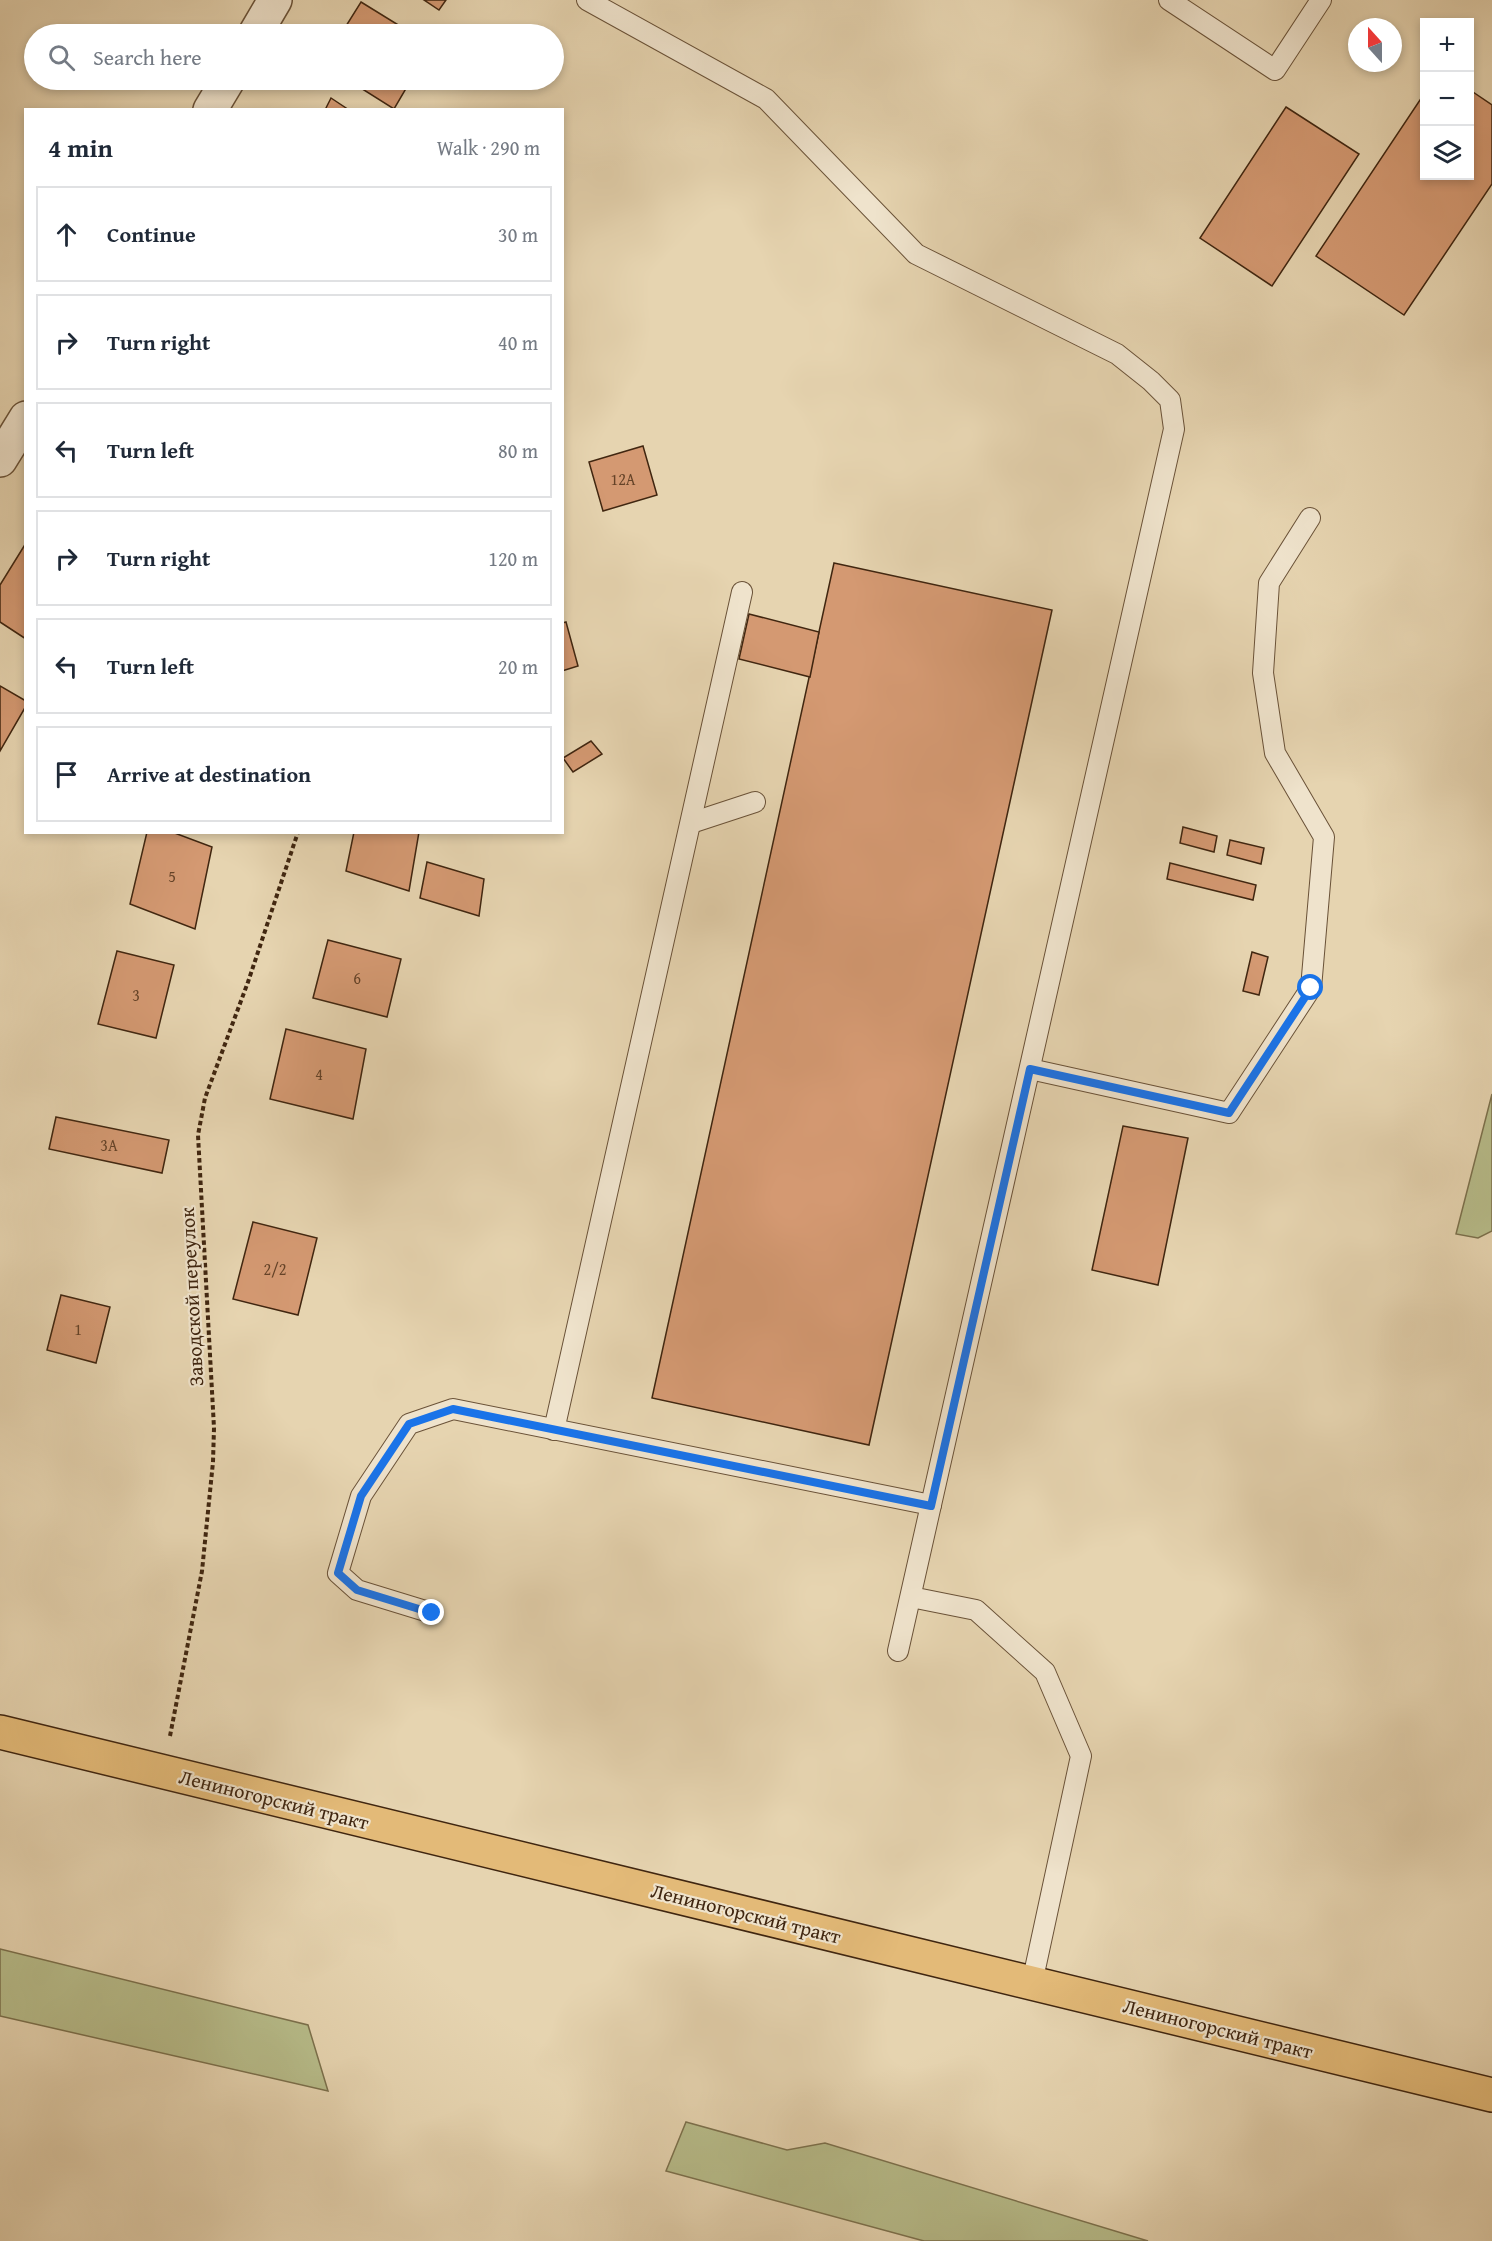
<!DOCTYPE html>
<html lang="en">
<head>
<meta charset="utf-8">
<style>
	:root { --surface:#fff; --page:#f2f2f3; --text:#1f2937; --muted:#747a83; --line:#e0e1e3 }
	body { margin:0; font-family:"Gentium Book Plus",serif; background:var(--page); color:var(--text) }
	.controls { position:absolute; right:18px; top:18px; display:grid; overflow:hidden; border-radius:0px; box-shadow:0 3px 9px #0003 }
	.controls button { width:54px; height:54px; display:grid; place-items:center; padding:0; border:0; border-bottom:2px solid var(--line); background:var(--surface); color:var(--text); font:30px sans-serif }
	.compass { position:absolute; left:1348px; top:18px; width:54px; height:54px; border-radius:50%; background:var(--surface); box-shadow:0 3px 9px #0003; rotate:339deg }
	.stop { position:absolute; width:18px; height:18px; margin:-14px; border:4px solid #1a73e8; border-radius:50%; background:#fff }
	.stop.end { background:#1a73e8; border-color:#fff; box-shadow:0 2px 6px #0008 }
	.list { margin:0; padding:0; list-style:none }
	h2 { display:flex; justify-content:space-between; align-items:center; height:78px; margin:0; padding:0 24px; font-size:26px }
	h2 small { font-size:20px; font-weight:400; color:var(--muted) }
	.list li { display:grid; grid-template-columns:39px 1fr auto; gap:18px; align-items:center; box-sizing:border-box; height:96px; margin:0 12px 12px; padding:0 12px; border:2px solid var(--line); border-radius:0px }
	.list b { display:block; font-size:22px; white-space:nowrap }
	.list em { font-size:20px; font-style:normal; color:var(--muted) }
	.icon { flex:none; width:33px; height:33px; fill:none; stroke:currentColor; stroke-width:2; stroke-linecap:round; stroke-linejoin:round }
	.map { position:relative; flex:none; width:1492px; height:2241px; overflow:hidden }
	.search { position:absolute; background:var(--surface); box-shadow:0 3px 9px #0003; left:24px; top:24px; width:540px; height:66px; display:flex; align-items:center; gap:15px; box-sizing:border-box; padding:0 21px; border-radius:33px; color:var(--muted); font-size:22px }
	.panel { position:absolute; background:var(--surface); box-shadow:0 3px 9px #0003; left:24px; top:108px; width:540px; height:726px; border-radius:0px }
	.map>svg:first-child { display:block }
</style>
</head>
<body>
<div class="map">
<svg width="1492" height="2241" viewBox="0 0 1492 2241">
	<rect width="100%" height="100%" fill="#e6d4b0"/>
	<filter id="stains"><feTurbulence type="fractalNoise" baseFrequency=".00333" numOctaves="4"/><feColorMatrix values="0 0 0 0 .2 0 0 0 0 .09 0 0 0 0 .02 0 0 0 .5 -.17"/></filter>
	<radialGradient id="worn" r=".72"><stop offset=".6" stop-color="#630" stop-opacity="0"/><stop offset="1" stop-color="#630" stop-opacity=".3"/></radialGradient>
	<g fill="#b7bc8a" stroke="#7c714d" stroke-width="1.5">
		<polygon points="1492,1094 1492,1231 1478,1238 1456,1234"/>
		<polygon points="0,1949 308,2025 328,2091 0,2016"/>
		<polygon points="686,2122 787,2150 825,2143 1148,2241 924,2241 666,2171"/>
	</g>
	<g fill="#d49972" stroke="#402610" stroke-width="1.5">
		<polygon points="424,0 446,0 439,10"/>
		<polygon points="361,2 413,34 341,34"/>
		<polygon points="348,80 411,80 394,109"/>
		<polygon points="1470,90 1492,105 1492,184 1404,315 1316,256 1424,94 1424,176 1470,176"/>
		<polygon points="331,98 349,110 325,110"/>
		<polygon points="1286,107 1359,154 1272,286 1200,238"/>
		<polygon points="643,446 657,495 603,511 589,462"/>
		<polygon points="26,543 26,639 0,622 0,585"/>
		<polygon points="834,563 1052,610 869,1445 652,1398"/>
		<polygon points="749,614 819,632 810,677 739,659"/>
		<polygon points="566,622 578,666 562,671 562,623"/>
		<polygon points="0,686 26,701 26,706 0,751"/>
		<polygon points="591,741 602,754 573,772 563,758"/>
		<polygon points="1183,827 1217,836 1214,852 1180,843"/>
		<polygon points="147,832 172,832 212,847 195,929 130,904"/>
		<polygon points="354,832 419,832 409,891 346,871"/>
		<polygon points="1230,840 1264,848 1261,864 1227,855"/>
		<polygon points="427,862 484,879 479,916 420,898"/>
		<polygon points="1170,863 1256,885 1253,900 1167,879"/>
		<polygon points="328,940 401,959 387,1017 313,998"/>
		<polygon points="117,951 174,965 156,1038 98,1024"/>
		<polygon points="1252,952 1268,957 1259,995 1243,991"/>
		<polygon points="286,1029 366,1049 353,1119 270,1099"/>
		<polygon points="56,1117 169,1140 162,1173 49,1149"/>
		<polygon points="1123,1126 1188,1138 1158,1285 1092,1270"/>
		<polygon points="253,1222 317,1238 298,1315 233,1299"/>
		<polygon points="61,1295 110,1307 96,1363 47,1350"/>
	</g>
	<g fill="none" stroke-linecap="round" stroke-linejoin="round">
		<g stroke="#6a5238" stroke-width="22">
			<g id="service">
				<polyline points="587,0 766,99 916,254 1117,354 1151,381 1170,400 1174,429 898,1651"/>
				<polyline points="1169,0 1275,70 1321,0"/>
				<polyline points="691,823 755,802"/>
				<polyline points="1030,1069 1229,1113 1311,988 1324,837 1275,753 1263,673 1269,583 1310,518"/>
				<polyline points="554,1430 742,592"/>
				<polyline points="911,1597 976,1610 1045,1672 1081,1756 1032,1983"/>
				<polyline points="432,1613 357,1590 338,1573 361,1496 409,1424 453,1409 931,1505"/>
			</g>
		</g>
		<g stroke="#6a5238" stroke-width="36">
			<g id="minor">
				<polyline points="255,34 275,0"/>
				<polyline points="210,110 228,80"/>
				<polyline points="0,460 26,418"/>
			</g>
		</g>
		<g stroke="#402610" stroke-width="36">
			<polyline id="primary" points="0,1732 1492,2095"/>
		</g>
		<polyline stroke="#402610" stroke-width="4" stroke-dasharray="4.5 3" stroke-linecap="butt" points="170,1736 202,1571 213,1462 214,1428 198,1135 205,1098 248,982 298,832"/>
		<use href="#service" stroke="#efe3cc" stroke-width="20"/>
		<use href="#minor" stroke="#efe3cc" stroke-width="33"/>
		<use href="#primary" stroke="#e3ba78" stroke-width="33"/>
	</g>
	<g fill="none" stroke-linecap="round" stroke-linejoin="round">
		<polyline stroke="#1a73e8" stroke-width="8" points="432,1613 357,1590 338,1573 361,1496 409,1424 453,1409 931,1506 1030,1069 1229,1113 1311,988"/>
	</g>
	<g text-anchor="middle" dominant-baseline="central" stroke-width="4.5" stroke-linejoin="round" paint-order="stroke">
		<g font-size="16" fill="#654328">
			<text x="623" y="479">12А</text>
			<text x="172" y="876">5</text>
			<text x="357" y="978">6</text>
			<text x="136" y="995">3</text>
			<text x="319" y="1074">4</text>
			<text x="109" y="1145">3А</text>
			<text x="275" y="1269">2/2</text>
			<text x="78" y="1329">1</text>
		</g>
		<g font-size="20" fill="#402610" stroke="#efe3cc">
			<text transform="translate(191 1297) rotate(-93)">Заводской переулок</text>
			<text transform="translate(274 1799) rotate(14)">Лениногорский тракт</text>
			<text transform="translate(746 1913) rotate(14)">Лениногорский тракт</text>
			<text transform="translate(1218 2028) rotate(14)">Лениногорский тракт</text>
		</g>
	</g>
	<rect width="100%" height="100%" filter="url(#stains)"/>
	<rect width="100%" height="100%" fill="url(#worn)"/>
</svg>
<div class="controls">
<button>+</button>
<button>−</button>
<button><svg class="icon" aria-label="layers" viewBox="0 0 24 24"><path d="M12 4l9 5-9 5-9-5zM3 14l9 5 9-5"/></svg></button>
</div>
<svg class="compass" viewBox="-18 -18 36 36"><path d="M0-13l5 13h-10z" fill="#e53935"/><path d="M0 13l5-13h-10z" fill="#747a83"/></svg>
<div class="stop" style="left:1311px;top:988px"></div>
<div class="stop end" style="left:432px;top:1613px"></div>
<div class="search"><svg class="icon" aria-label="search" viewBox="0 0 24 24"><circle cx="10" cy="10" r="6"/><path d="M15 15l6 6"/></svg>Search here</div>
<section class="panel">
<h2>4 min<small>Walk · 290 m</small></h2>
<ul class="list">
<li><svg class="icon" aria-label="ahead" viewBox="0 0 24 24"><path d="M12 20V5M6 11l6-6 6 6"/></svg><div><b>Continue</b></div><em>30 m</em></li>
<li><svg class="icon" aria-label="right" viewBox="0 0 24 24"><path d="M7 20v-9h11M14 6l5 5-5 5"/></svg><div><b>Turn right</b></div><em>40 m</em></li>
<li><svg class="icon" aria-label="left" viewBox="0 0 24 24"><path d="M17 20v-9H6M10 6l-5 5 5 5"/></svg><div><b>Turn left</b></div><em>80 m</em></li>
<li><svg class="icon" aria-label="right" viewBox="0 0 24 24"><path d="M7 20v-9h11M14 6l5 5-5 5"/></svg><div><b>Turn right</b></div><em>120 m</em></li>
<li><svg class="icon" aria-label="left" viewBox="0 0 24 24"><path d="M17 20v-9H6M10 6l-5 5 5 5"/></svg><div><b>Turn left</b></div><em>20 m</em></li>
<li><svg class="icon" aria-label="arrive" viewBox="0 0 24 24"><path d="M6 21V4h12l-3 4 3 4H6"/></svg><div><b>Arrive at destination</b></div></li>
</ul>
</section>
</div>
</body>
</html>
